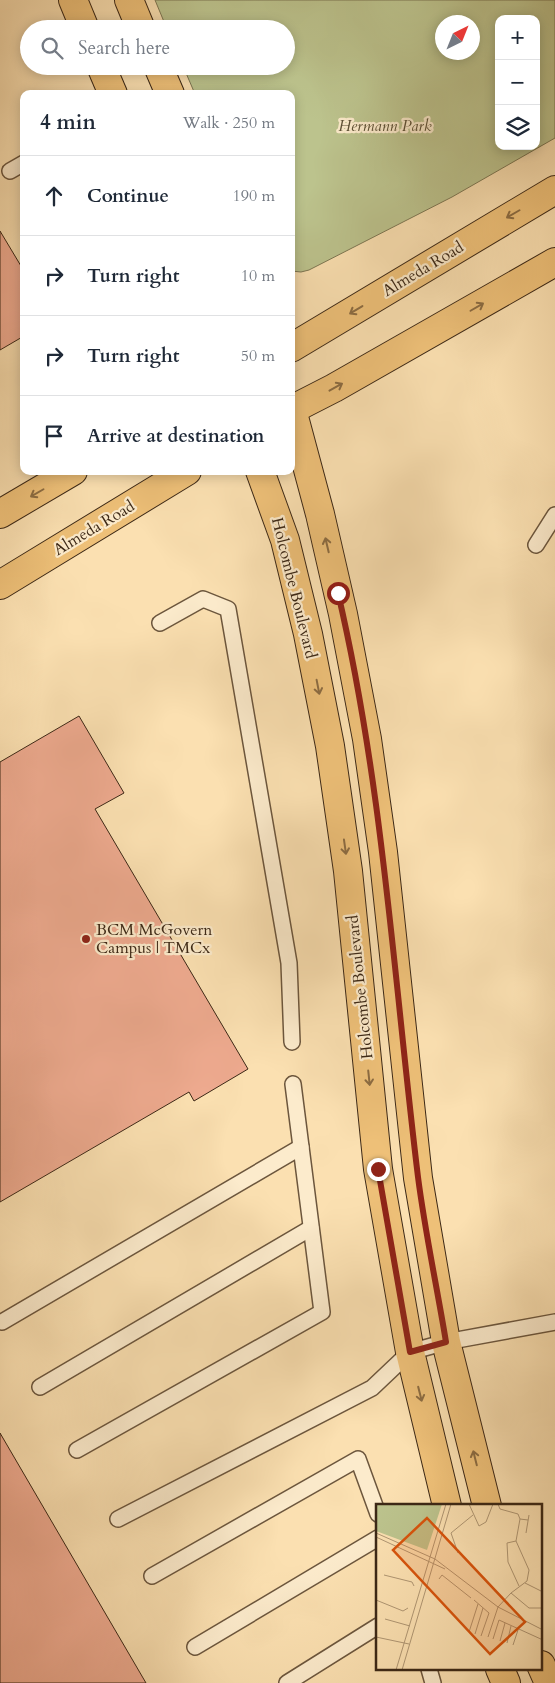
<!DOCTYPE html>
<html lang="en">
<head>
<meta charset="utf-8">
<style>
	:root { --surface:#fff; --page:#f2f2f3; --text:#1f2937; --muted:#747a83; --line:#e0e1e3 }
	body { margin:0; font-family:Cardo,serif; background:var(--page); color:var(--text) }
	.controls { position:absolute; right:15px; top:15px; display:grid; overflow:hidden; border-radius:10px; box-shadow:0 2px 12px #0003 }
	.controls button { width:45px; height:45px; display:grid; place-items:center; padding:0; border:0; border-bottom:1px solid var(--line); background:var(--surface); color:var(--text); font:25px sans-serif }
	.compass { position:absolute; left:435px; top:15px; width:45px; height:45px; border-radius:50%; background:var(--surface); box-shadow:0 2px 12px #0003; rotate:43deg }
	.stop { position:absolute; width:15px; height:15px; margin:-11px; border:4px solid #8f2418; border-radius:50%; background:#fff }
	.stop.end { background:#8f2418; border-color:#fff; box-shadow:0 1px 5px #0008 }
	.list { margin:0; padding:0; list-style:none }
	h2 { display:flex; justify-content:space-between; align-items:center; height:65px; margin:0; padding:0 20px; font-size:21px }
	h2 small { font-size:16px; font-weight:400; color:var(--muted) }
	.list li { display:grid; grid-template-columns:32px 1fr auto; gap:15px; align-items:center; box-sizing:border-box; height:80px; padding:0 20px; border-top:1px solid var(--line) }
	.list b { display:block; font-size:19px; white-space:nowrap }
	.list em { font-size:16px; font-style:normal; color:var(--muted) }
	.icon { flex:none; width:28px; height:28px; fill:none; stroke:currentColor; stroke-width:2; stroke-linecap:round; stroke-linejoin:round }
	.map { position:relative; flex:none; width:555px; height:1683px; overflow:hidden }
	.search { position:absolute; background:var(--surface); box-shadow:0 2px 12px #0003; left:20px; top:20px; width:275px; height:55px; display:flex; align-items:center; gap:12px; box-sizing:border-box; padding:0 18px; border-radius:28px; color:var(--muted); font-size:19px }
	.panel { position:absolute; background:var(--surface); box-shadow:0 2px 12px #0003; left:20px; top:90px; width:275px; height:385px; border-radius:10px }
	.map>svg:first-child { display:block }
</style>
</head>
<body>
<div class="map">
<svg width="555" height="1683" viewBox="0 0 555 1683">
	<rect width="100%" height="100%" fill="#fbe0b1"/>
	<filter id="stains"><feTurbulence type="fractalNoise" baseFrequency=".004" numOctaves="4"/><feColorMatrix values="0 0 0 0 .2 0 0 0 0 .09 0 0 0 0 .02 0 0 0 .5 -.17"/></filter>
	<radialGradient id="worn" r=".72"><stop offset=".6" stop-color="#630" stop-opacity="0"/><stop offset="1" stop-color="#630" stop-opacity=".3"/></radialGradient>
	<path fill="#bcc38d" stroke="#7c7652" fill-rule="evenodd" d="M155 0H555V138L452 197 309 270 301 272 291 271V94H195L183 66H286V29H167ZM499 19H536V146H499ZM442 22H472V52H442Z"/>
	<g fill="#eeaa8f" stroke="#3c2816">
		<polygon points="0,231 24,271 24,336 0,350"/>
		<polygon points="79,716 124,793 95,809 248,1069 194,1101 189,1092 0,1202 0,762"/>
		<polygon points="0,1433 146,1683 0,1683"/>
	</g>
	<g fill="none" stroke-linecap="round" stroke-linejoin="round">
		<g stroke="#6c563d" stroke-width="18">
			<g id="service">
				<polyline points="10,171 24,163"/>
				<polyline points="536,545 555,515"/>
				<polyline points="160,623 203,599 228,609 289,963 292,1042"/>
				<polyline points="2,1322 301,1147"/>
				<polyline points="40,1387 311,1228"/>
				<polyline points="77,1450 322,1312 293,1084"/>
				<polyline points="118,1519 372,1388 410,1352 446,1342 555,1322"/>
				<polyline points="152,1576 358,1459 378,1514"/>
				<polyline points="195,1647 378,1538"/>
				<polyline points="429,1669 433,1683"/>
				<polyline points="287,1683 378,1626"/>
			</g>
		</g>
		<g stroke="#3c2816" stroke-width="30">
			<g id="primary">
				<polyline points="73,0 85,29"/>
				<polyline points="129,0 141,29"/>
				<polyline points="101,66 113,94"/>
				<polyline points="158,66 170,94"/>
				<polyline points="291,348 555,190"/>
				<polyline points="291,406 320,514 343,614 367,739 383,852 418,1178 446,1342 487,1506"/>
				<polyline points="291,410 334,388 555,262"/>
				<polyline points="260,471 285,540 308,634 330,746 348,871 378,1169 410,1352 447,1506"/>
				<polyline points="0,514 73,471"/>
				<polyline points="0,585 187,471"/>
				<polyline points="541,1665 549,1683"/>
				<polyline points="500,1669 506,1683"/>
			</g>
		</g>
		<use href="#service" stroke="#fcebcc" stroke-width="15"/>
		<use href="#primary" stroke="#eec078" stroke-width="28"/>
	</g>
	<defs><path id="oneway-shaft" d="M-6 0H5M1.5-3L5.5 0L1.5 3" fill="none" stroke-width="1.6" stroke-linecap="round" stroke-linejoin="round" transform="scale(1.25)"/></defs>
	<g stroke="#8c6c42">
		<use href="#oneway-shaft" transform="translate(513 214) rotate(150)"/>
		<use href="#oneway-shaft" transform="translate(477 307) rotate(-30)"/>
		<use href="#oneway-shaft" transform="translate(356 310) rotate(149)"/>
		<use href="#oneway-shaft" transform="translate(336 387) rotate(-29)"/>
		<use href="#oneway-shaft" transform="translate(37 493) rotate(150)"/>
		<use href="#oneway-shaft" transform="translate(327 545) rotate(-103)"/>
		<use href="#oneway-shaft" transform="translate(318 687) rotate(79)"/>
		<use href="#oneway-shaft" transform="translate(345 847) rotate(82)"/>
		<use href="#oneway-shaft" transform="translate(369 1078) rotate(84)"/>
		<use href="#oneway-shaft" transform="translate(420 1394) rotate(76)"/>
		<use href="#oneway-shaft" transform="translate(475 1458) rotate(-104)"/>
	</g>
	<g fill="none" stroke-linecap="round" stroke-linejoin="round">
		<path stroke="#8f2418" stroke-width="6" d="M338 593C383 785 394 981 418 1177 425 1232 437 1287 446 1342L410 1352 378 1169"/>
	</g>
	<circle fill="#8f2418" stroke="#fcebcc" stroke-width="2" cx="86" cy="939" r="5"/>
	<g text-anchor="middle" dominant-baseline="central" stroke-width="4.5" stroke-linejoin="round" paint-order="stroke">
		<g font-size="16" font-style="italic" fill="#5c4f34" stroke="#fcebcc">
			<text x="385" y="126">Hermann Park</text>
		</g>
		<g font-size="16" fill="#3c2816" stroke="#fcebcc">
			<text transform="translate(423 269) rotate(-31)">Almeda Road</text>
			<text transform="translate(94 528) rotate(-31)">Almeda Road</text>
			<text transform="translate(294 588) rotate(76)">Holcombe Boulevard</text>
			<text transform="translate(360 987) rotate(-96)">Holcombe Boulevard</text>
		</g>
		<g font-size="16" fill="#3c2816" stroke="#fcebcc" text-anchor="start">
			<text x="96" y="930">BCM McGovern<tspan x="96" dy="18">Campus | TMCx</tspan></text>
		</g>
	</g>
	<g transform="translate(376 1504)">
		<rect width="166" height="166" fill="#fbe0b1"/>
		<path d="M0 0H66L51 46 0 27Z" fill="#bcc38d"/>
		<path fill="none" stroke="#af9673" stroke-width="1" d="M93 0 103 22 110 18 117 0M122 0 124 5 142 10 144 15M0 29 59 55 122 103 167 126M150 29 153 11M0 33 69 65M140 37 131 39 132 58 143 82M82 49 75 29 97 11M8 71 36 78 38 82M63 75 66 71 95 94M149 79 167 88M135 89 153 104H167M0 96 27 107 32 104M98 96 113 109 105 132M9 115 34 122M93 128 102 100M99 130 107 104M0 133 33 140M112 133 122 103 135 89 151 77 153 66 140 37 144 15 152 16M117 135 123 116 167 136M124 137 129 119M131 139 135 122M137 141 142 126M20 166 70 0M26 166 75 0"/>
		<path fill="#d7540d" fill-opacity="0.15" stroke="#d7540d" stroke-width="2.5" d="M51 14 149 118 114 150 17 46Z"/>
		<rect width="166" height="166" fill="none" stroke="#3c2816" stroke-width="2.5"/>
	</g>
	<rect width="100%" height="100%" filter="url(#stains)"/>
	<rect width="100%" height="100%" fill="url(#worn)"/>
</svg>
<div class="controls">
<button>+</button>
<button>−</button>
<button><svg class="icon" aria-label="layers" viewBox="0 0 24 24"><path d="M12 4l9 5-9 5-9-5zM3 14l9 5 9-5"/></svg></button>
</div>
<svg class="compass" viewBox="-18 -18 36 36"><path d="M0-13l5 13h-10z" fill="#e53935"/><path d="M0 13l5-13h-10z" fill="#747a83"/></svg>
<div class="stop" style="left:338px;top:593px"></div>
<div class="stop end" style="left:378px;top:1169px"></div>
<div class="search"><svg class="icon" aria-label="search" viewBox="0 0 24 24"><circle cx="10" cy="10" r="6"/><path d="M15 15l6 6"/></svg>Search here</div>
<section class="panel">
<h2>4 min<small>Walk · 250 m</small></h2>
<ul class="list">
<li><svg class="icon" aria-label="ahead" viewBox="0 0 24 24"><path d="M12 20V5M6 11l6-6 6 6"/></svg><div><b>Continue</b></div><em>190 m</em></li>
<li><svg class="icon" aria-label="right" viewBox="0 0 24 24"><path d="M7 20v-9h11M14 6l5 5-5 5"/></svg><div><b>Turn right</b></div><em>10 m</em></li>
<li><svg class="icon" aria-label="right" viewBox="0 0 24 24"><path d="M7 20v-9h11M14 6l5 5-5 5"/></svg><div><b>Turn right</b></div><em>50 m</em></li>
<li><svg class="icon" aria-label="arrive" viewBox="0 0 24 24"><path d="M6 21V4h12l-3 4 3 4H6"/></svg><div><b>Arrive at destination</b></div></li>
</ul>
</section>
</div>
</body>
</html>
